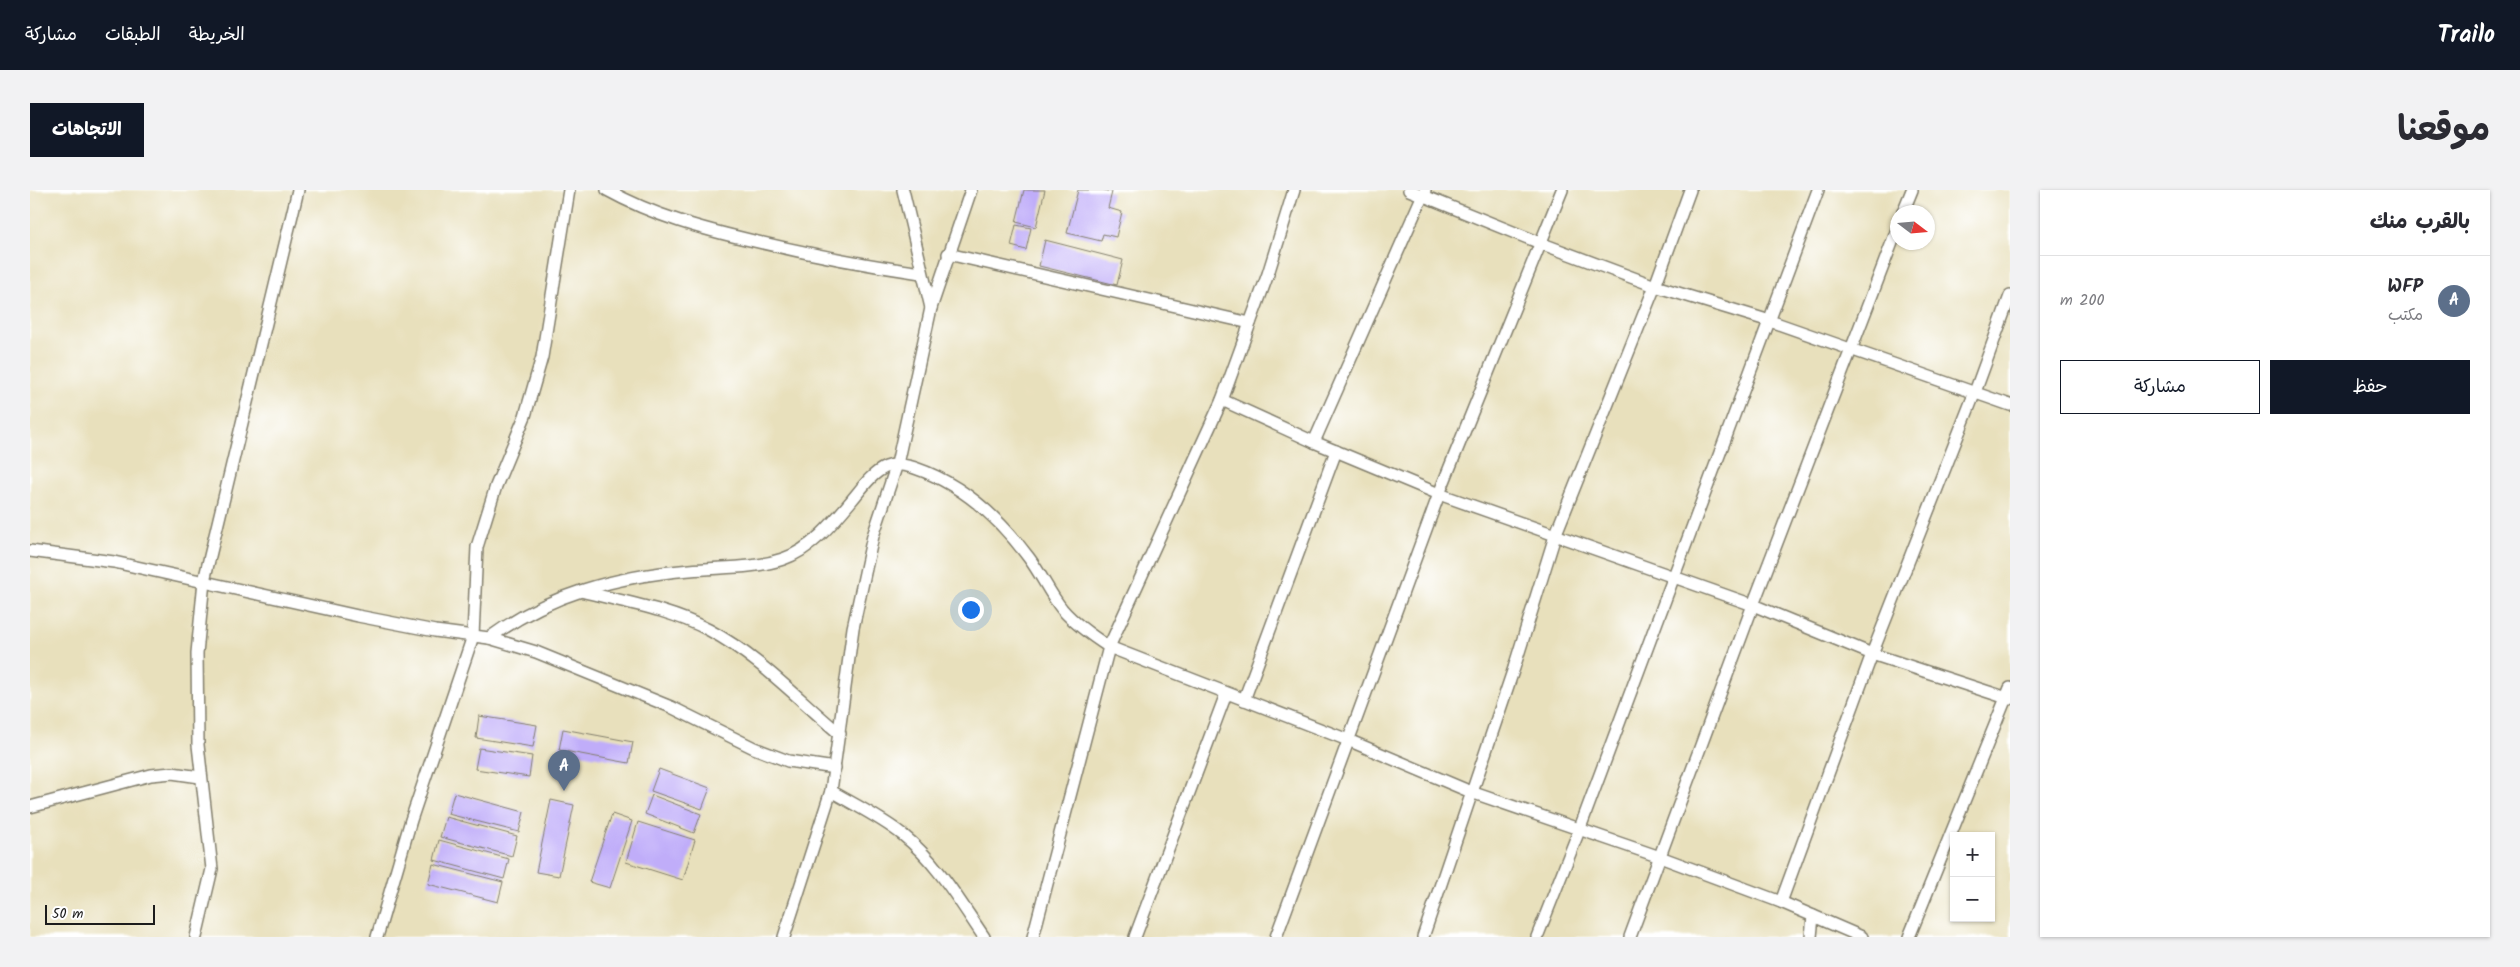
<!DOCTYPE html>
<html lang="ar">
<head>
<meta charset="utf-8">
<style>
	:root { --surface:#fff; --page:#f2f2f3; --text:#2b2b33; --muted:#7c7c81; --line:#e1e1e2; --accent:#111827 }
	body { margin:0; font-family:Kalam,"Playpen Sans Arabic",sans-serif; background:var(--page); color:var(--text); direction:rtl }
	.controls { position:absolute; right:15px; bottom:15px; display:grid; overflow:hidden; border-radius:0px; box-shadow:0 1px 4px #0004 }
	.controls button { width:45px; height:45px; display:grid; place-items:center; padding:0; border:0; border-bottom:1px solid var(--line); background:var(--surface); color:var(--text); font:25px sans-serif }
	.compass { position:absolute; left:1860px; top:15px; width:45px; height:45px; border-radius:50%; background:var(--surface); box-shadow:0 1px 4px #0004; rotate:106deg }
	.scale { position:absolute; left:15px; bottom:12px; width:110px; box-sizing:border-box; padding-left:5px; border:2px solid #1c1c1c; border-top:0; font-size:14px; line-height:18px; white-space:nowrap; color:#1c1c1c; -webkit-text-stroke:4px #fff; paint-order:stroke }
	.you { position:absolute; left:940px; top:419px; width:18px; height:18px; margin:-12px; border:4px solid #fff; border-radius:50%; background:#1a73e8; box-shadow:0 0 0 8px #1a73e833 }
	.badge { display:grid; place-items:center; width:32px; height:32px; border-radius:50%; background:var(--accent); color:#fff; font-size:16px; font-weight:700 }
	.pin { position:absolute; translate:-50% -41px; filter:drop-shadow(0 1px 2px #0008) }
	.pin::after { content:''; position:absolute; top:26px; width:18px; height:15px; background:inherit; clip-path:polygon(0 0,100% 0,50% 100%) }
	.list { margin:0; padding:0; list-style:none }
	h2 { display:flex; justify-content:space-between; align-items:center; height:65px; margin:0; padding:0 20px; font-size:21px }
	h2 small { font-size:16px; font-weight:400; color:var(--muted) }
	.list li { display:grid; grid-template-columns:32px 1fr auto; gap:15px; align-items:center; box-sizing:border-box; height:90px; padding:0 20px; border-top:1px solid var(--line) }
	.list b { display:block; font-size:19px; white-space:nowrap }
	.list p { margin:0; font-size:16px; white-space:nowrap; color:var(--muted) }
	.list em { font-size:16px; font-style:normal; color:var(--muted) }
	.actions { display:flex; gap:10px; padding:15px 20px }
	.actions a { flex:1; padding:11px 0; border:1px solid var(--accent); border-radius:0px; text-align:center; font-size:18px; color:var(--accent) }
	.actions .main { background:var(--accent); color:#fff }
	.map { position:relative; flex:none; width:1980px; height:747px; overflow:hidden; direction:ltr; border-radius:0px }
	header { display:flex; align-items:center; gap:30px; box-sizing:border-box; height:70px; padding:0 25px; background:var(--accent); color:#fff }
	header strong { font-size:24px }
	nav { display:flex; gap:28px; margin-inline-start:auto; font-size:18px }
	.intro { display:flex; align-items:center; justify-content:space-between; box-sizing:border-box; height:120px; padding:0 30px }
	h1 { margin:0; font-size:35px }
	.button { padding:12px 22px; border-radius:0px; background:var(--accent); color:#fff; font-size:18px; font-weight:700 }
	main { display:flex; gap:30px; padding:0 30px }
	aside { flex:1; background:var(--surface); border-radius:0px; box-shadow:0 1px 4px #0004 }
	.map>svg:first-child { display:block }
</style>
</head>
<body>
<header>
<strong>Trailo</strong>
<nav><a>الخريطة</a><a>الطبقات</a><a>مشاركة</a></nav>
</header>
<div class="intro"><h1>موقعنا</h1><a class="button">الاتجاهات</a></div>
<main>
<aside>
<h2>بالقرب منك<small></small></h2>
<ul class="list">
<li><span class="badge" style="background:#5c6f8a">A</span><div><b>WFP</b><p>مكتب</p></div><em>200 m</em></li>
</ul>
<div class="actions"><a class="main">حفظ</a><a>مشاركة</a></div>
</aside>
<div class="map">
<svg width="1980" height="747" viewBox="0 0 1980 747">
	<rect width="100%" height="100%" fill="#fff"/>
	<filter id="ink" filterUnits="userSpaceOnUse"><feTurbulence type="fractalNoise" baseFrequency=".02" numOctaves="2"/><feDisplacementMap in="SourceGraphic" scale="10" xChannelSelector="R" yChannelSelector="G"/><feConvolveMatrix kernelMatrix="1 2 1 2 8 2 1 2 1" color-interpolation-filters="sRGB"/></filter>
	<filter id="wash" filterUnits="userSpaceOnUse"><feTurbulence type="fractalNoise" baseFrequency=".0096" numOctaves="4" result="noise"/><feDisplacementMap in="SourceGraphic" scale="20" xChannelSelector="R" yChannelSelector="G"/><feGaussianBlur stdDeviation="1.12" result="paint"/><feColorMatrix in="noise" values="0 0 0 0 0 0 0 0 0 0 0 0 0 0 0 0 0 1.4 0 .05"/><feComposite in="paint" operator="in"/></filter>
	<g filter="url(#wash)">
		<rect width="100%" height="100%" fill="#e8e0bc"/>
		<g id="blocks">
			<g fill="#c0adf9">
				<polygon points="994,0 1015,0 1006,37 986,32"/>
				<polygon points="1048,0 1073,0 1082,2 1078,18 1092,22 1086,47 1073,44 1071,51 1037,43"/>
				<polygon points="986,35 1001,38 996,60 981,56"/>
				<polygon points="1015,50 1093,70 1087,95 1009,76"/>
				<polygon points="449,526 507,535 503,557 446,548"/>
				<polygon points="533,539 603,552 599,573 529,560"/>
				<polygon points="449,558 502,566 499,587 445,579"/>
				<polygon points="629,579 680,598 672,619 621,601"/>
				<polygon points="424,603 494,622 489,642 418,624"/>
				<polygon points="622,605 671,624 664,643 615,624"/>
				<polygon points="521,610 544,615 529,686 506,682"/>
				<polygon points="582,624 602,631 580,698 559,692"/>
				<polygon points="416,627 487,646 482,666 410,647"/>
				<polygon points="608,632 665,650 653,690 596,672"/>
				<polygon points="409,650 479,669 474,689 404,670"/>
				<polygon points="403,674 473,692 468,712 398,694"/>
			</g>
		</g>
	</g>
	<g filter="url(#ink)">
		<use href="#blocks" fill-opacity="0" stroke="#827e6c" stroke-width="1"/>
		<g fill="none" stroke-linecap="round" stroke-linejoin="round">
			<g stroke="#827e6c" stroke-width="14">
				<g id="minor">
					<path d="M577 0C624 26 672 39 724 51 779 64 835 75 891 83"/>
					<polyline points="873,0 901,118"/>
					<polyline points="1379,0 1510,53 1625,96 1740,131 1980,215"/>
					<polyline points="1873,22 1882,0"/>
					<polyline points="918,64 1220,133"/>
					<polyline points="1192,210 1284,252 1409,304 1723,415 1842,464 1980,509"/>
					<polyline points="1284,252 1395,0"/>
					<polyline points="0,361 84,372 328,426 405,441 459,448 506,462 641,517 724,558 758,571 805,578"/>
					<path d="M551 401C594 412 639 419 679 440 728 466 768 509 810 544"/>
					<path d="M459 448C519 404 587 386 660 380 691 377 723 379 753 369 783 359 806 329 826 305 834 295 844 282 856 277 865 273 876 275 885 278 932 294 970 329 999 368 1011 384 1020 404 1032 419 1045 434 1062 446 1079 457L1318 550 1441 602 1630 667 1751 712 1832 747"/>
					<polyline points="1214,510 1306,261"/>
					<path d="M801 601C825 615 852 628 873 645 907 672 930 712 954 747"/>
					<polyline points="0,617 121,585 142,583 170,587"/>
					<polyline points="1751,712 1842,464 1945,202 1980,106"/>
					<polyline points="166,747 182,679 168,555 167,463 174,391 268,0"/>
					<polyline points="347,747 381,630 443,446 447,357 466,296 495,226 512,167 539,0"/>
					<polyline points="754,747 801,601 823,438 843,346 867,274 901,118 941,0"/>
					<polyline points="1003,747 1079,457 1192,210 1238,84 1264,0"/>
					<polyline points="1105,747 1196,504"/>
					<polyline points="1246,747 1409,304 1532,0"/>
					<polyline points="1393,747 1484,478 1525,346 1625,96 1660,0"/>
					<polyline points="1507,747 1550,638 1788,0"/>
					<polyline points="1600,747 1723,415 1868,37"/>
					<polyline points="1781,747 1783,726"/>
					<polyline points="1879,747 1980,498"/>
				</g>
			</g>
			<use href="#minor" stroke="#fff" stroke-width="11"/>
		</g>
	</g>
</svg>
<div class="controls">
<button>+</button>
<button>−</button>
</div>
<svg class="compass" viewBox="-18 -18 36 36"><path d="M0-13l5 13h-10z" fill="#e53935"/><path d="M0 13l5-13h-10z" fill="#7c7c81"/></svg>
<div class="scale">50 m</div>
<div class="you"></div>
<div class="pin badge" style="left:534px;top:601px;background:#5c6f8a">A</div>
</div>
</main>
</body>
</html>
